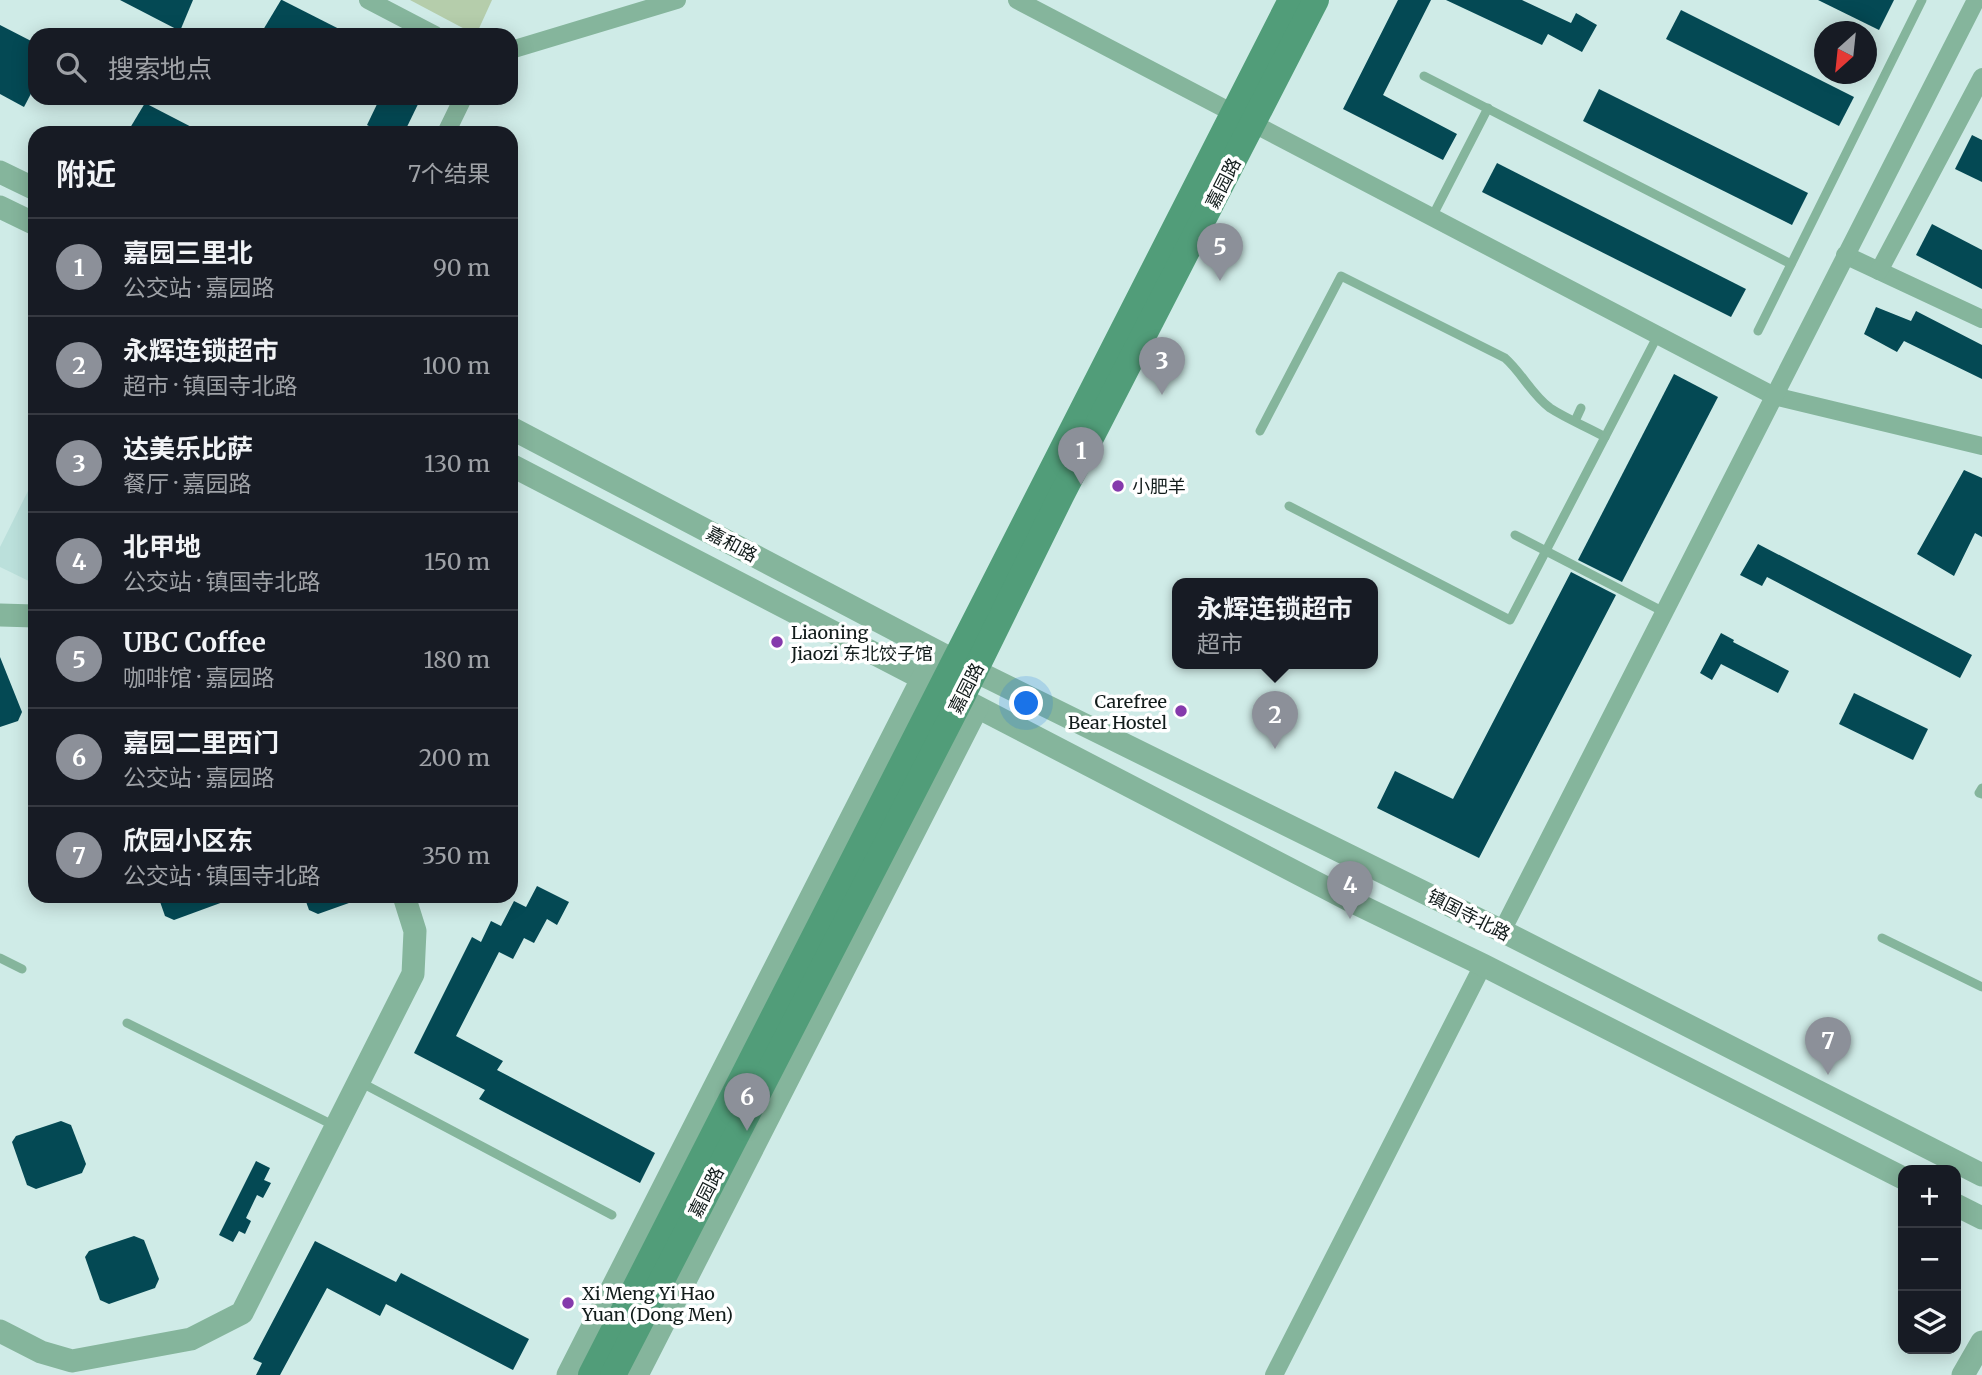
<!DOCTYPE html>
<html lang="zh">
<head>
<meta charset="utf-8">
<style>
	:root { --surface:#171b24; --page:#20242c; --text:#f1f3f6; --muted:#9ea1a6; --line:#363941; --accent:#8c9099 }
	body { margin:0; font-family:Merriweather,"Noto Sans SC",serif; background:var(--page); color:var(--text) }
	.controls { position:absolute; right:21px; bottom:21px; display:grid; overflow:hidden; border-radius:14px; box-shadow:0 4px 18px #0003 }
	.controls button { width:63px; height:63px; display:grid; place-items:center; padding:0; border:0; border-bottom:2px solid var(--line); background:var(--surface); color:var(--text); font:35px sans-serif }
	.compass { position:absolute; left:1814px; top:21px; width:63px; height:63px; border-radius:50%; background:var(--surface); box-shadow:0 4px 18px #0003; rotate:207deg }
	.you { position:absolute; left:1027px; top:704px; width:24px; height:24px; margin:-18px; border:5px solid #fff; border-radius:50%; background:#1a73e8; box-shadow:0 0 0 10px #1a73e833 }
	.badge { display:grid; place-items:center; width:46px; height:46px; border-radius:50%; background:var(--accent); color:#fff; font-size:23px; font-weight:700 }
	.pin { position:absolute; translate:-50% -58px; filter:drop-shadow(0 2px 4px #0008) }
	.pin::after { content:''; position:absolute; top:37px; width:24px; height:21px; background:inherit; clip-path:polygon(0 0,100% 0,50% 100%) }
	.popup { position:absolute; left:1172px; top:578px; width:206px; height:91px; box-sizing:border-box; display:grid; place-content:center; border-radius:14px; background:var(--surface); filter:drop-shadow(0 2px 5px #0005); font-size:23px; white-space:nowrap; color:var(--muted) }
	.popup b { font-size:26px; color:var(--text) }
	.popup::after { content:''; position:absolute; left:50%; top:100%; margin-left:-14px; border:14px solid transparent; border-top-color:var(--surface) }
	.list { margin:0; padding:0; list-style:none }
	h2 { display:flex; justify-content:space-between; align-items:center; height:91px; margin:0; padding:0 28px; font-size:30px }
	h2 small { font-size:23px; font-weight:400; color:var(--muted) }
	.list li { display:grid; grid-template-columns:46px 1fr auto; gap:21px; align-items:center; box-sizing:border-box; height:98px; padding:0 28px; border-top:2px solid var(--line) }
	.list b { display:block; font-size:26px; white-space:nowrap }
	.list p { margin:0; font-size:23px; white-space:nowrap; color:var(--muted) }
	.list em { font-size:23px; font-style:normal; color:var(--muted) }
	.icon { flex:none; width:38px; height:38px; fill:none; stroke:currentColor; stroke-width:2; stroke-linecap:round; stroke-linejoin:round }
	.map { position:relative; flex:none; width:1982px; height:1375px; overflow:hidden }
	.search { position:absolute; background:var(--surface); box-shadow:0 4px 18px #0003; left:28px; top:28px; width:490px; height:77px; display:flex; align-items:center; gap:18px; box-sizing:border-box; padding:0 24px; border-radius:21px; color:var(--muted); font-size:26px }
	.panel { position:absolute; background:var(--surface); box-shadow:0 4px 18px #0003; left:28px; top:126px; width:490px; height:777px; border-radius:21px }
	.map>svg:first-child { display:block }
</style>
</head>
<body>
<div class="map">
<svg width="1982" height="1375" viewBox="0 0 1982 1375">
	<rect width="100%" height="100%" fill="#cfebe7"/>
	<polygon fill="#bbe0db" points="35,477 35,584 0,567 0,547"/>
	<polygon fill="#b5cdab" points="410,0 492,0 476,35"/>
	<g fill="#044954">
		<polygon points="120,0 193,0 180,31"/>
		<polygon points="281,0 282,0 351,35 260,35"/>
		<polygon points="1398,0 1431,0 1383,95 1457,134 1443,160 1343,109"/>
		<polygon points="1446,0 1522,0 1571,23 1576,13 1597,25 1582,52 1548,34 1542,45"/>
		<polygon points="1818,0 1894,0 1879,30"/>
		<polygon points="1681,10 1854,97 1839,126 1666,39"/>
		<polygon points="0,25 35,43 35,86 24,107 0,94"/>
		<polygon points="1599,89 1808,193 1792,225 1583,121"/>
		<polygon points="380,98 421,98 404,133 382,133 367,125"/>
		<polygon points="145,103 203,133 127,133"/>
		<polygon points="1972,135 1982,140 1982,182 1955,169"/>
		<polygon points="1497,163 1746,289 1731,317 1482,192"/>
		<polygon points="1932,224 1982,250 1982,289 1916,255"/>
		<polygon points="1876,307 1911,321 1916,311 1982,345 1982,379 1904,341 1897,352 1864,334"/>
		<polygon points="1674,374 1718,397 1622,582 1578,560"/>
		<polygon points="1964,470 1982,478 1982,537 1975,533 1954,576 1917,554"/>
		<polygon points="1758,544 1972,655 1960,678 1767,577 1762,586 1740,575"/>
		<polygon points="1571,572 1616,595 1479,858 1377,808 1395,771 1453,799"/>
		<polygon points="1721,633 1734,640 1733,642 1789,671 1778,693 1721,664 1712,680 1700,673"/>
		<polygon points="0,657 22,712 18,721 0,727"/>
		<polygon points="1854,693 1928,729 1913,760 1839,724"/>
		<polygon points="537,886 569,902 557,925 547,919 534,943 524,938 513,959 499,952 456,1036 503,1061 497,1070 655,1153 640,1183 479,1099 485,1090 414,1053 472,937 481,942 491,921 501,926 514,901 526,907"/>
		<polygon points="158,896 234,896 234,898 174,920 165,916"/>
		<polygon points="304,896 363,896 363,898 318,914 309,910"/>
		<polygon points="61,1121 71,1125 86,1164 82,1173 36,1189 27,1185 12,1142 16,1136"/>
		<polygon points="256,1161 270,1168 264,1180 271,1183 263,1198 257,1195 246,1218 251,1221 245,1234 239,1231 233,1242 219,1235"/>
		<polygon points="134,1236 144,1240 159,1279 155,1288 109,1304 100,1300 85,1257 89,1251"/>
		<polygon points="315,1241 396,1282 401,1273 529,1339 513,1370 386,1304 380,1316 327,1288 280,1375 256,1375 262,1363 253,1359"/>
	</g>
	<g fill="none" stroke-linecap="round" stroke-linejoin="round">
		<g stroke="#85b59c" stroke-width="9">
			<polyline points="1424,76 1791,264"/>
			<polyline points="1432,217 1488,108"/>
			<polyline points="1758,331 1922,0"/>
			<polyline points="1575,421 1581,408"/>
			<path d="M1260 431 1341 276 1505 358C1522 373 1532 395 1550 408 1567 419 1587 427 1605 437"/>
			<polyline points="1289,506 1510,620 1658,335"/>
			<polyline points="1515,535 1664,612"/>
			<polyline points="1982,788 1979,793 1982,794"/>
			<polyline points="1882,938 1982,987"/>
			<polyline points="0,958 22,969"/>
			<polyline points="127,1023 335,1126"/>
			<polyline points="360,1082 612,1215"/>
		</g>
		<g stroke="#85b59c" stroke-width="18">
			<polyline points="368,0 435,35"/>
			<polyline points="1017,0 1774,396 1982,446"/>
			<polyline points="511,50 677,0"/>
			<polyline points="446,133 463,98"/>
			<polyline points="1845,255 1982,319"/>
			<polyline points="1879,271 1982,77"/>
			<polyline points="1502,931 1976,0"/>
			<polyline points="1274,1375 1483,965"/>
		</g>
		<g stroke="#85b59c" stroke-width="23">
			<polyline points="0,172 35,189"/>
			<polyline points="0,207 35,224"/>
			<polyline points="511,428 953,660 1502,931 1982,1175"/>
			<polyline points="511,465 1357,904 1483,965 1903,1178"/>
			<polyline points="0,615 35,616"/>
			<polyline points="1956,1205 1982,1218"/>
			<polyline points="0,1331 41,1352 72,1361 191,1339 242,1313 413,974 415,931 404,896"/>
			<polyline points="568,1375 922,679 935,671"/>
			<polyline points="637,1375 977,708"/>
			<polyline points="1963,1375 1982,1342"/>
		</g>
		<g stroke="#519d79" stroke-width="26">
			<polyline points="591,1375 1291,0"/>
			<polyline points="613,1375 961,699 1061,496 1316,0"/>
		</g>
	</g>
	<g fill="#853aac" stroke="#fff" stroke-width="2.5">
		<circle cx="1118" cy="486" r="7"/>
		<circle cx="777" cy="642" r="7"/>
		<circle cx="1181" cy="711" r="7"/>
		<circle cx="568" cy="1303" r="7"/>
	</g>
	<g text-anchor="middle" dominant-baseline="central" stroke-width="7" stroke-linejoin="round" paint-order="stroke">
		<g font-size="18" fill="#121c1b" stroke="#fff">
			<text transform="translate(1223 183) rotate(-63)">嘉园路</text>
			<text transform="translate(732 544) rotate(28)">嘉和路</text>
			<text transform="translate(966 688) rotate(-63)">嘉园路</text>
			<text transform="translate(1469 915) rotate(27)">镇国寺北路</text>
			<text transform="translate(706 1192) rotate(-63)">嘉园路</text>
		</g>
		<g font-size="18" fill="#121c1b" stroke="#fff" text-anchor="start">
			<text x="1132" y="486">小肥羊</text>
			<text x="791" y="632">Liaoning<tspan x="791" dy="21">Jiaozi 东北饺子馆</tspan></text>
			<text x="1167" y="701" text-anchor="end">Carefree<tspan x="1167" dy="21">Bear Hostel</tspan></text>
			<text x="582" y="1293">Xi Meng Yi Hao<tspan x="582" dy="21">Yuan (Dong Men)</tspan></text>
		</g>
	</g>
</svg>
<div class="controls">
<button>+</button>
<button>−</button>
<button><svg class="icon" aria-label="layers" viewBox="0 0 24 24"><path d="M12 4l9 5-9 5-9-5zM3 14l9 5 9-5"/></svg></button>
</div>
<svg class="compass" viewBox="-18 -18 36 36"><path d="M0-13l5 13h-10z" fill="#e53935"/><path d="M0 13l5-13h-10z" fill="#9ea1a6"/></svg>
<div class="you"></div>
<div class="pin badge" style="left:1081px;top:485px">1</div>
<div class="pin badge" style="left:1275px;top:749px">2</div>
<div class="popup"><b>永辉连锁超市</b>超市</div>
<div class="pin badge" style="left:1162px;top:395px">3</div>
<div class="pin badge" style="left:1350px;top:919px">4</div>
<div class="pin badge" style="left:1220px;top:281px">5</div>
<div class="pin badge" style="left:747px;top:1131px">6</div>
<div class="pin badge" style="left:1828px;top:1075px">7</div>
<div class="search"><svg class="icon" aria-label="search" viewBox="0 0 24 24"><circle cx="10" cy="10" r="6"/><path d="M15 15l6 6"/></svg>搜索地点</div>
<section class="panel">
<h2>附近<small>7个结果</small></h2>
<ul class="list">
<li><span class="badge">1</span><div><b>嘉园三里北</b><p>公交站 · 嘉园路</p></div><em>90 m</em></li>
<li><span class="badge">2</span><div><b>永辉连锁超市</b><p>超市 · 镇国寺北路</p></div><em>100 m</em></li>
<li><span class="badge">3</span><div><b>达美乐比萨</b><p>餐厅 · 嘉园路</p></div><em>130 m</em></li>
<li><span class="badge">4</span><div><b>北甲地</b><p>公交站 · 镇国寺北路</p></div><em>150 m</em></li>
<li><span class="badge">5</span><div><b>UBC Coffee</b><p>咖啡馆 · 嘉园路</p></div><em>180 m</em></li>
<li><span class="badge">6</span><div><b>嘉园二里西门</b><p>公交站 · 嘉园路</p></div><em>200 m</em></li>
<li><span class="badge">7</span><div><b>欣园小区东</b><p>公交站 · 镇国寺北路</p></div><em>350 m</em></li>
</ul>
</section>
</div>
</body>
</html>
